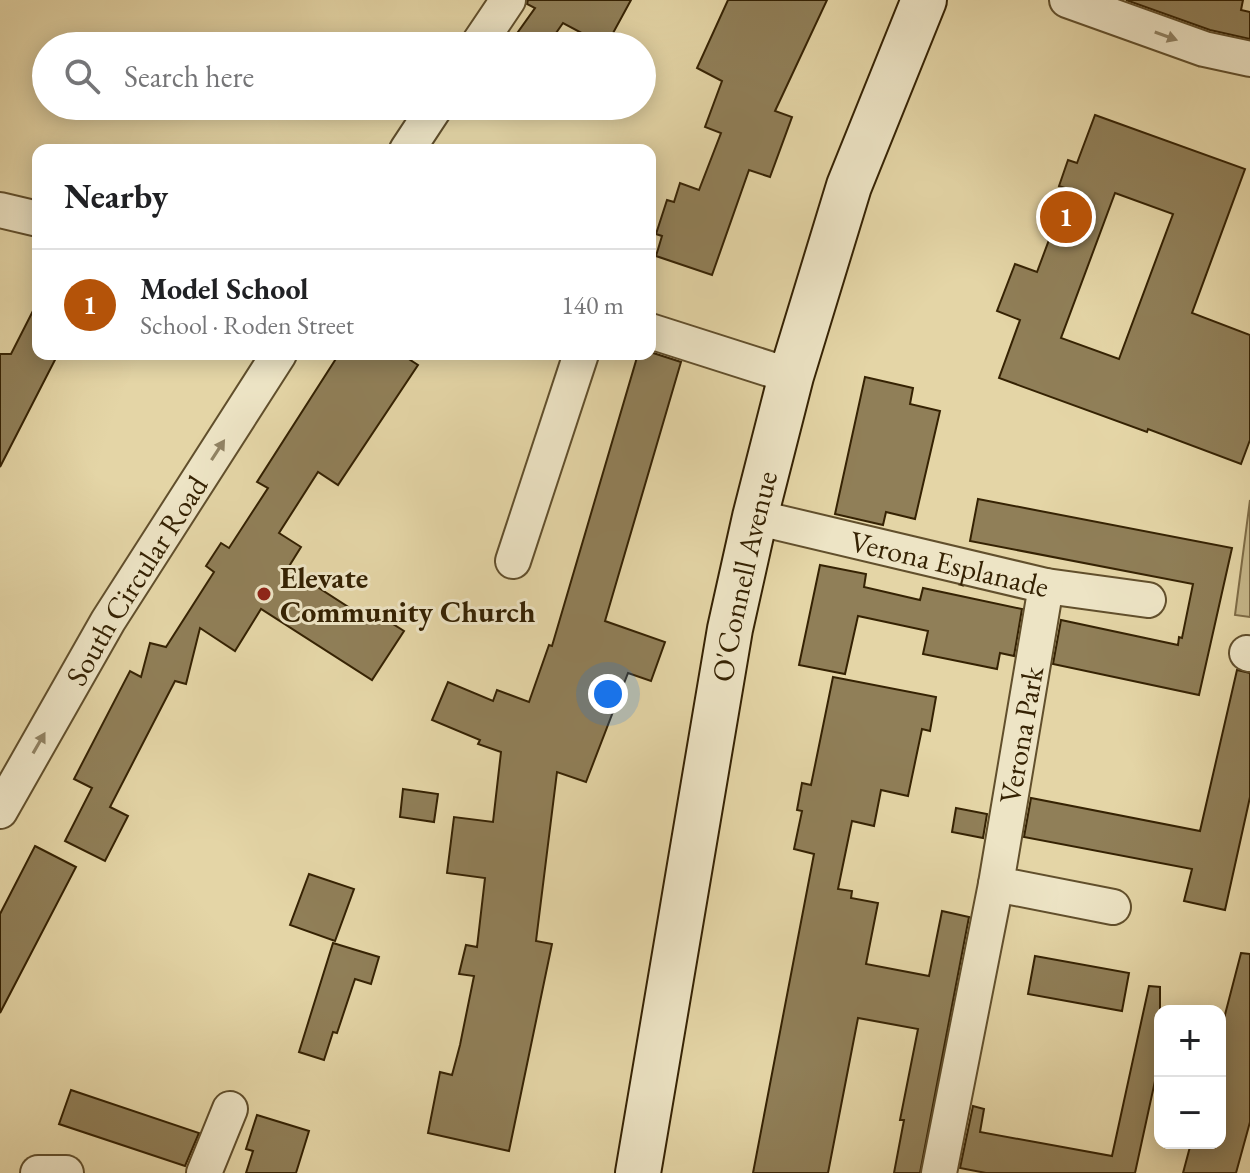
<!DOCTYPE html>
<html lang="en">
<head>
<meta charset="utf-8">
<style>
	:root { --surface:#fff; --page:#f6f6f6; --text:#202124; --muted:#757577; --line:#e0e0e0; --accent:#b45309 }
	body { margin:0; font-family:"EB Garamond",serif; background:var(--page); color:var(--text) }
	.controls { position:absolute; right:24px; bottom:24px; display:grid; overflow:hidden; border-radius:16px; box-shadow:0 4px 20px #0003 }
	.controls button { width:72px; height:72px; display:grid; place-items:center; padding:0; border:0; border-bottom:2px solid var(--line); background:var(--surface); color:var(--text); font:40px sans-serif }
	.you { position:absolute; left:608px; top:694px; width:28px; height:28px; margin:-20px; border:6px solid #fff; border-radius:50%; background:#1a73e8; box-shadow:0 0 0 12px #1a73e833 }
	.badge { display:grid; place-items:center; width:52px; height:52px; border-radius:50%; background:var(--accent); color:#fff; font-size:26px; font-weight:700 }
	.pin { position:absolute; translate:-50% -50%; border:4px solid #fff; box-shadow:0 2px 8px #0006 }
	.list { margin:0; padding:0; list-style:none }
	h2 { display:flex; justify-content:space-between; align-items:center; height:104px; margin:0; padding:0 32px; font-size:34px }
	h2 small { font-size:26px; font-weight:400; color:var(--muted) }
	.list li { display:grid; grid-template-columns:52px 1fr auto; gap:24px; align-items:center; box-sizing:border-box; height:112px; padding:0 32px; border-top:2px solid var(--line) }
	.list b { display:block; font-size:30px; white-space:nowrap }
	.list p { margin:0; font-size:26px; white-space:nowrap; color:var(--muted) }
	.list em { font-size:26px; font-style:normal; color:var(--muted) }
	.icon { flex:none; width:44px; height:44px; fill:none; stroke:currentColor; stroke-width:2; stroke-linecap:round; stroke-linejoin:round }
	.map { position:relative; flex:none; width:1250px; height:1173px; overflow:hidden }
	.search { position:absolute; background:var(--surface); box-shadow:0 4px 20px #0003; left:32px; top:32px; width:624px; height:88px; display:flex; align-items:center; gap:20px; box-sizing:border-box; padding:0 28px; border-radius:44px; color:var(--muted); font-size:30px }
	.panel { position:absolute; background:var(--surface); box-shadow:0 4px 20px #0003; left:32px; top:144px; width:624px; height:216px; border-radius:16px }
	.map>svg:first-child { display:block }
</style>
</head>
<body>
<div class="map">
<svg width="1250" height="1173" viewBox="0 0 1250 1173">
	<rect width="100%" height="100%" fill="#e4d5a6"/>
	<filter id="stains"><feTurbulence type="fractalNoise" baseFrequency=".0025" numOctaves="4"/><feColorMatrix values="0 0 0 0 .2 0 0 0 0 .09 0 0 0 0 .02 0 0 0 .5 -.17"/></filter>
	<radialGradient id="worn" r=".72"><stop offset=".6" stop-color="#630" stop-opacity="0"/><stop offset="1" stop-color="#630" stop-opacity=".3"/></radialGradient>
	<polygon fill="#c6b78a" stroke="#7e6c46" stroke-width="2" points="1250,500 1250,617 1235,615"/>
	<g fill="#907f58" stroke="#352203" stroke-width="2" fill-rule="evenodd">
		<polygon points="528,0 631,0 606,46 563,23 547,46 508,46 535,8 527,4"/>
		<polygon points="728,0 827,0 775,111 792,117 770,177 749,170 712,275 656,256 662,236 656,234 667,200 674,202 680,183 699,190 721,133 705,127 722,81 697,68"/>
		<polygon points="1126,0 1243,0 1241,10 1250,12 1250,39 1210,30"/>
		<path d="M1095 115 1245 169 1192 313 1250 335V440L1241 464 1148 429 1147 432 999 378 1020 320 997 311 1015 264 1037 272 1068 189 1059 186 1068 160 1077 163ZM1115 193 1173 214 1119 359 1061 338Z"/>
		<polygon points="38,301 38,354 58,354 0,467 0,354 11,354"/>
		<polygon points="650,352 681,362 605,621 665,642 651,681 628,673 586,782 557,772 536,941 552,944 509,1151 428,1133 440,1072 452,1075 460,1045 474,976 459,974 466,945 477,947 485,878 447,873 454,817 493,822 501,752 478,744 480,740 432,720 448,682 493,701 497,690 529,702 549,645 552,646 638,354"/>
		<polygon points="339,354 401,354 418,365 338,485 318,472 279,533 301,547 288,568 364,617 369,609 404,631 372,680 261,609 235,651 200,628 186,684 175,681 110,807 128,816 105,861 65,841 92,788 74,779 130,671 141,677 150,643 166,647 214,572 206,566 221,543 229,548 268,488 257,482"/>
		<polygon points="865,377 913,388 910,404 940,411 915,519 886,512 883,525 835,514"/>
		<polygon points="978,499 1232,548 1199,695 1053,664 1061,620 1178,645 1179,637 1182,638 1193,584 970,541"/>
		<polygon points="820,565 866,574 864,587 920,600 923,588 1022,609 1014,656 1000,653 997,669 923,654 928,631 858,616 845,674 799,665"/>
		<polygon points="1237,670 1250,673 1250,797 1225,910 1184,901 1192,869 1024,837 1031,798 1200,831"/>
		<polygon points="833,677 936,697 930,731 922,729 908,796 881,790 874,826 852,821 838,889 852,891 851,898 878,903 866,964 929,976 942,911 969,917 920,1173 894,1173 904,1120 900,1120 918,1029 858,1018 828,1173 753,1173 814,854 794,849 802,811 797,810 802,783 811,785"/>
		<polygon points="403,789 438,794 434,822 400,817"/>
		<polygon points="956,808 987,814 983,838 952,832"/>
		<polygon points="35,846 76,867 0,1013 0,914"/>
		<polygon points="309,874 354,889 335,941 290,925"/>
		<polygon points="333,943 379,957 371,984 355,979 337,1033 333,1032 324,1060 299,1052"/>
		<polygon points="1241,953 1250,954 1250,1122 1236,1173 1183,1173 1191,1143 1220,1143 1220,1034"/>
		<polygon points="1035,956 1129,973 1122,1011 1028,994"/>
		<polygon points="1149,986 1160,987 1160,1058 1135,1173 986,1173 960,1168 973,1106 984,1109 980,1132 1112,1156"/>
		<polygon points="71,1090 199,1133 185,1166 59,1124"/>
		<polygon points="257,1115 309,1131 296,1173 246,1173 253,1151 246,1149"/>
	</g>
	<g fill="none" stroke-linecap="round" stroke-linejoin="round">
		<g stroke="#614f2c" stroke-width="38">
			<g id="minor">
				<polyline points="1067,0 1204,49 1250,59"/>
				<polyline points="477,46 508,0"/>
				<polyline points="407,150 436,106"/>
				<polyline points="0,210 38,219"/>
				<polyline points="650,331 791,376"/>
				<path id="s1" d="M755 517 1046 586 1148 600"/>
				<polyline points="513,561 581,354"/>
				<polyline points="1046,586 996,884 1113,907"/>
				<polyline points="1247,653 1250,654"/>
				<path id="s2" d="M0 811 108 621 279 354"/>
				<polyline points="38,1173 66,1173"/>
				<polyline points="204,1173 230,1109"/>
				<polyline points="939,1173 996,884"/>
			</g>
		</g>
		<g stroke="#352203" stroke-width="48">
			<g id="secondary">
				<path id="s3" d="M638 1173 730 629 755 517 791 376 849 186 924 0"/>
			</g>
		</g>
		<use href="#minor" stroke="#ede4c5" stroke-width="34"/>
		<use href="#secondary" stroke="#ede4c5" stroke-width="44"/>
	</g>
	<defs><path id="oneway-solid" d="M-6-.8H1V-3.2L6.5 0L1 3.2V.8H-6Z" transform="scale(2)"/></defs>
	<g fill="#918364">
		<use href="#oneway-solid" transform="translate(1166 36) rotate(20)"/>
		<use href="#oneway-solid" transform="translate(218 450) rotate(-57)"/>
		<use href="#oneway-solid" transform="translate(39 743) rotate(-60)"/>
	</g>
	<circle fill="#8f2418" stroke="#ede4c5" stroke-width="3" cx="264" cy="594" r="8"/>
	<g text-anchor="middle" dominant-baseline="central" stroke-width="6" stroke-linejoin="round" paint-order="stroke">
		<g font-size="30" fill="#352203" stroke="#ede4c5">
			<text stroke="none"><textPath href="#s1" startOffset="200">Verona Esplanade</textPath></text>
			<text stroke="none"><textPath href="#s3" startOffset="606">O'Connell Avenue</textPath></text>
			<text stroke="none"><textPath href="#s2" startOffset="268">South Circular Road</textPath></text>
			<text transform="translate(1021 735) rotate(-80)">Verona Park</text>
		</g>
		<g font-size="30" font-weight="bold" fill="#352203" stroke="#ede4c5" text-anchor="start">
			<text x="280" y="577">Elevate<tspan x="280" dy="34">Community Church</tspan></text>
		</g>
	</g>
	<rect width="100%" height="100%" filter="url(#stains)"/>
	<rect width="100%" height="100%" fill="url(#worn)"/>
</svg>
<div class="controls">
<button>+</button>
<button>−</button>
</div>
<div class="you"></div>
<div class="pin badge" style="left:1066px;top:217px">1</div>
<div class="search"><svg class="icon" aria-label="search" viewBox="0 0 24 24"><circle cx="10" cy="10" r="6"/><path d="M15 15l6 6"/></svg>Search here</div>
<section class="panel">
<h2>Nearby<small></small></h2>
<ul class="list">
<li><span class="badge">1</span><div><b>Model School</b><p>School · Roden Street</p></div><em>140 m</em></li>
</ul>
</section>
</div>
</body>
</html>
